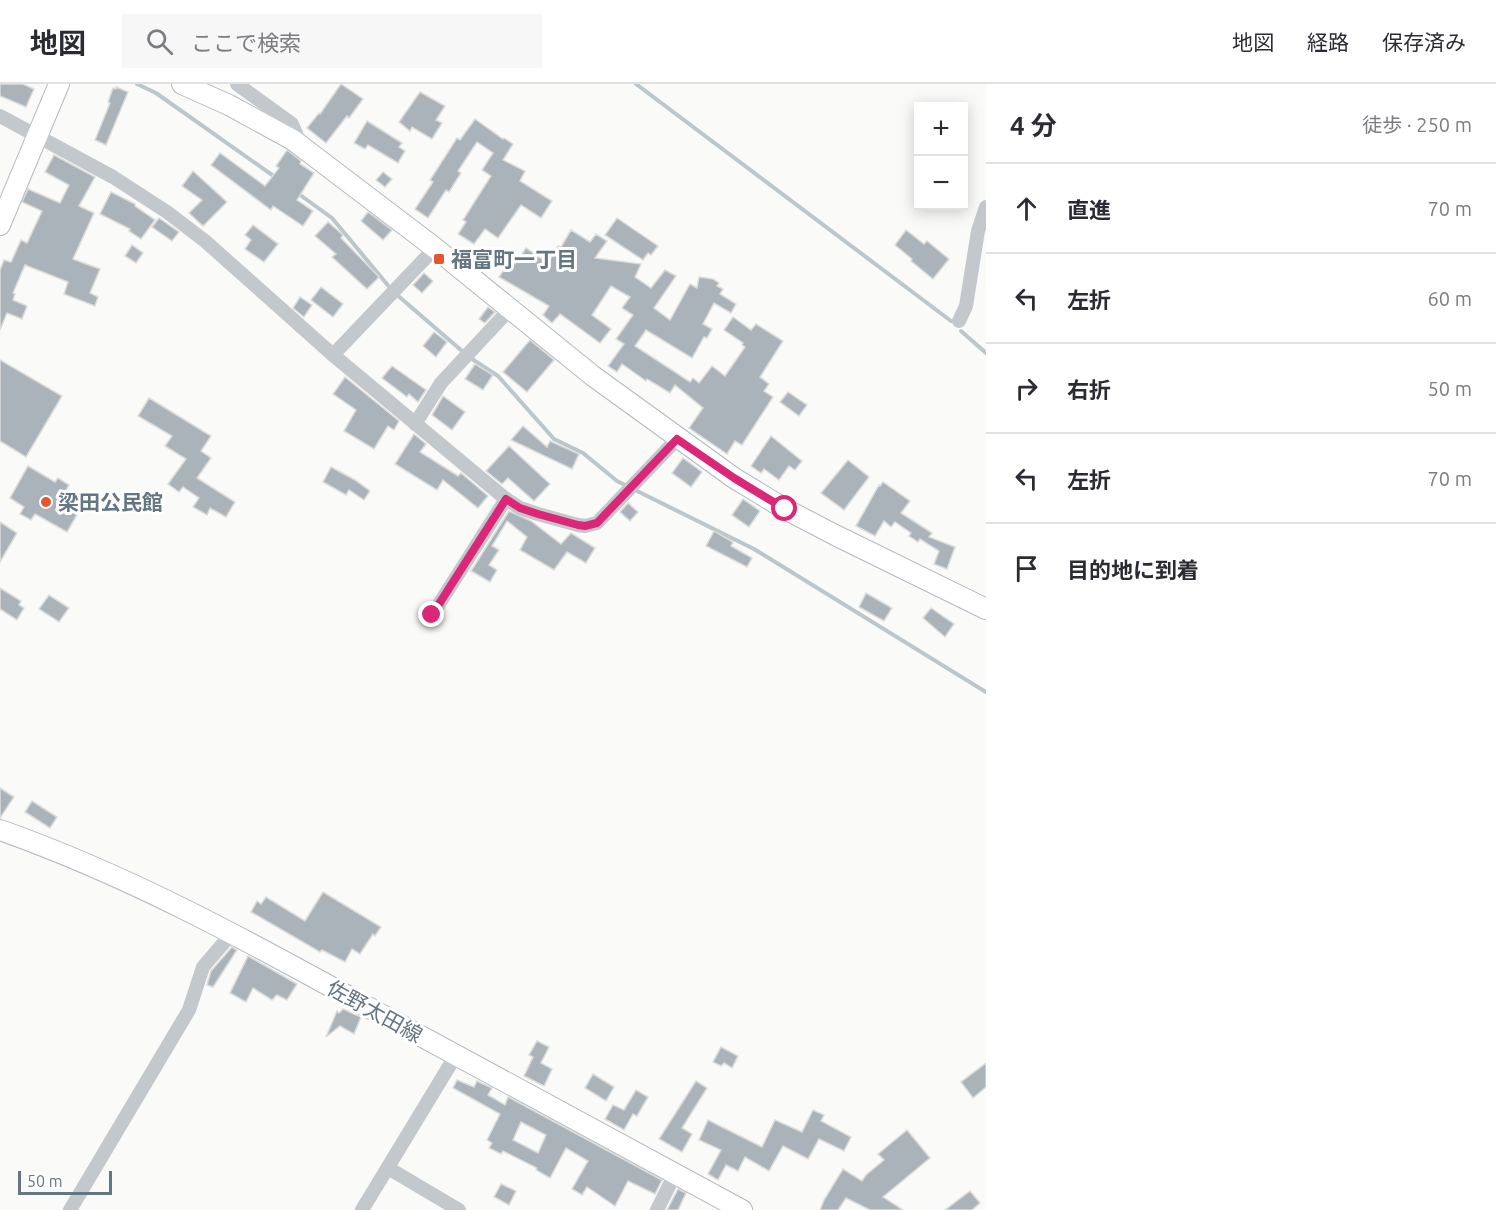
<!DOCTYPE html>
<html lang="ja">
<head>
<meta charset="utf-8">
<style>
	:root { --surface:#fff; --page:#f7f7f7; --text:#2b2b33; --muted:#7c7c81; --line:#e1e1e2 }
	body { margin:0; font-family:Ubuntu,"Noto Sans JP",sans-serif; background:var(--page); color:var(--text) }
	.controls { position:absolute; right:18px; top:18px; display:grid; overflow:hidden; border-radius:0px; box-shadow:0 3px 15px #0003 }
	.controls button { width:54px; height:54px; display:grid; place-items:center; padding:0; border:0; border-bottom:2px solid var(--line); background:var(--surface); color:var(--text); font:30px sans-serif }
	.scale { position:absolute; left:18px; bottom:15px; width:94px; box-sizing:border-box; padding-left:6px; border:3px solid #657683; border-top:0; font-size:16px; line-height:21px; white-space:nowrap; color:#657683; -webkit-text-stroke:4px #fff; paint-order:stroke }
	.stop { position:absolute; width:18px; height:18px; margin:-14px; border:4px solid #db2777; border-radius:50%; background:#fff }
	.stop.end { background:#db2777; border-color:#fff; box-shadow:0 2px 6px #0008 }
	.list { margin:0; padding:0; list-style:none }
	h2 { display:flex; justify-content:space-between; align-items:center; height:78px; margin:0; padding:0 24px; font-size:26px }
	h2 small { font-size:20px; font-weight:400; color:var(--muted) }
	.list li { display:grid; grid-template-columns:39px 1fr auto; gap:18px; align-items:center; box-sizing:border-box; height:90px; padding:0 24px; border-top:2px solid var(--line) }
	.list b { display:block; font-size:22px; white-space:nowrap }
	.list em { font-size:20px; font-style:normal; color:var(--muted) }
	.icon { flex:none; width:33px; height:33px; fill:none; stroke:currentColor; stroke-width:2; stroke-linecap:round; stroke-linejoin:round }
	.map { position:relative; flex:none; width:986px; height:1126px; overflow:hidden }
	header { display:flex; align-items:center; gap:36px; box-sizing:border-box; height:84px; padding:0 30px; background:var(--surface); border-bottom:2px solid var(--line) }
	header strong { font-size:28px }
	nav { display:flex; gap:33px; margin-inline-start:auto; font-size:21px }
	.search { width:420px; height:54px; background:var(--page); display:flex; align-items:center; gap:15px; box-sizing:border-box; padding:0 21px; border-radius:0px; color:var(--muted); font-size:22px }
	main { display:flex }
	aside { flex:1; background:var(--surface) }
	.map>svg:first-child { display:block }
</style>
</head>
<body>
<header>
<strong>地図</strong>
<div class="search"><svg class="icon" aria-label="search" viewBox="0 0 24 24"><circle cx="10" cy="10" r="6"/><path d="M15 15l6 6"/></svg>ここで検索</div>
<nav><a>地図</a><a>経路</a><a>保存済み</a></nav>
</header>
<main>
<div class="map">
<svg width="986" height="1126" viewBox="0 0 986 1126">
	<rect width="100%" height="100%" fill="#fafaf8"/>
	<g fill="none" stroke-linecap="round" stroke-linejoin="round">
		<g stroke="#bbc7cb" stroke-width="4">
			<polyline points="137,0 156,9 275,93"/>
			<polyline points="636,0 951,237"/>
			<polyline points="296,108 332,134 391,205"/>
			<polyline points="396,210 469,273 498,292 554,355 583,369 617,397 754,465 986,608"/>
			<polyline points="961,247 986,269"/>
		</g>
	</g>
	<g fill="#aab3b9" stroke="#dcdcda" stroke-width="1.5" fill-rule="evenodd">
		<polygon points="0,0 23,0 34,5 26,23 0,12"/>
		<polygon points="341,0 363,15 349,34 347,32 326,59 307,44 319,29 320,30"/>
		<polygon points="116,3 128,8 106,61 95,56 110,19 108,18 113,4 116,5"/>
		<polygon points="420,8 445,22 436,36 442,39 432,55 412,43 410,47 399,38"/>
		<polygon points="475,35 503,55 504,54 513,60 503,76 525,87 520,97 552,117 541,134 521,121 498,154 485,145 474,160 458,150 466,138 463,136 491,92 482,86 493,69 477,58 458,87 461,89 449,108 446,106 428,134 415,125 433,98 430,96 457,54 460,56"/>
		<polygon points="367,37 402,59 399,63 405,67 398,79 368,61 365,65 354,59"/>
		<polygon points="287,66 301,77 300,80 314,89 297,116 313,127 303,142 273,122 271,126 211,81 220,69 265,102 279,84 276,82"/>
		<polygon points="54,71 95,93 79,122 94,129 73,175 100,185 90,209 98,213 95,222 64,210 68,198 25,181 13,209 15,210 13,216 27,222 22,235 7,229 0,246 0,186 4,176 11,178 21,156 27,159 42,127 22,118 28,105 60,119 69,101 45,88"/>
		<polygon points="193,87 227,118 203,142 189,129 202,116 182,102"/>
		<polygon points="383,88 392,95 385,103 376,96"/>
		<polygon points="111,108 135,120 135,122 155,136 141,155 129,147 130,145 100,130"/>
		<polygon points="368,128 392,146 383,156 361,137"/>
		<polygon points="159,134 179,148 172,157 152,143"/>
		<polygon points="617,134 658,162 651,171 648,169 643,176 605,151"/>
		<polygon points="328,138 343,151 341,154 379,193 367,205 332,173 336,170 315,152"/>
		<polygon points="253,141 278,160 264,178 245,165 251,156 245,151"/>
		<polygon points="571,146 590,158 596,150 607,157 595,174 641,180 635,193 651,204 665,186 676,192 654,224 670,236 690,200 697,204 699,193 713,195 719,199 717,202 723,205 720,210 736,220 731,229 714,219 703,240 712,245 707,254 704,253 692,274 646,246 635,262 690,298 693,294 699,299 712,282 725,292 745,263 742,261 743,259 724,246 733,233 751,246 756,240 783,257 760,293 769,300 764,307 773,313 742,361 735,357 727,370 689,344 703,324 675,301 670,309 647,295 646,297 622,280 617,288 608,282 624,260 616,255 633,231 622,224 630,213 611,202 592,231 611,245 600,259 560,230 552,239 543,231 549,222 499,193 510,177 515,180 526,164 548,179 558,162 561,163"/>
		<polygon points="906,146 924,160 927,157 949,175 933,195 911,177 912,175 895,161"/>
		<polygon points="132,161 143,169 136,179 125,172"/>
		<polygon points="424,189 433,197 422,209 413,201"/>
		<polygon points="321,203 343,220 333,233 311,216"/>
		<polygon points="300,213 312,221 304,233 293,224"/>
		<polygon points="488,223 495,228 485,239 479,235"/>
		<polygon points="434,248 447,258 436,273 423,262"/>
		<polygon points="530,256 554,276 527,308 503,288"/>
		<polygon points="0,276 62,312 26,373 0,357"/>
		<polygon points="475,280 493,291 483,306 465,295"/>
		<polygon points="392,282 426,306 418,318 409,310 407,313 382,294"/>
		<polygon points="345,293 399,337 394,346 388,342 374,365 344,347 356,326 333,310"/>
		<polygon points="788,308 807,321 799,332 780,318"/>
		<polygon points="443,312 465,328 452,346 432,331"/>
		<polygon points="149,314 211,352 201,367 211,374 197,394 235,418 226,433 210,424 207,431 193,423 199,414 183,403 179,408 168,400 186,375 165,362 172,352 138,332"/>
		<polygon points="523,342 547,363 550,357 579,370 572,385 511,356"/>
		<polygon points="414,350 426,360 420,368 458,392 461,389 488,412 478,424 443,396 437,406 395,380"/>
		<polygon points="771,352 802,377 795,386 789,382 779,396 764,385 761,389 751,382"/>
		<polygon points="509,362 550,400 534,417 508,394 502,400 486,387"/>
		<polygon points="683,374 702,388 691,403 672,389"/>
		<polygon points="848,376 869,393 844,426 821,409"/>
		<polygon points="28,382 55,398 58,394 69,401 63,411 82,422 67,448 35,430 31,436 20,430 24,423 10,414"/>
		<polygon points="331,383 355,396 370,407 364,416 349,406 346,411 323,398"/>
		<polygon points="883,398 910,417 901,429 932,449 929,453 955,463 947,485 934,480 939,467 920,455 918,458 909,452 911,449 895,438 891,443 884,437 875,452 856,442 879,401 880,402"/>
		<polygon points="743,415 760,427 749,443 732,431"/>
		<polygon points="628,419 638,428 630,437 620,428"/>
		<polygon points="509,427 531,437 561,460 571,449 595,464 586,479 567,468 554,486 520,466 527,453 507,437 492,462 499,466 489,481 497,486 490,498 471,487"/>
		<polygon points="0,438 17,449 0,478"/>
		<polygon points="714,447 733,458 731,462 752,474 747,483 706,462"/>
		<polygon points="0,504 21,517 19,521 24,524 17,536 0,525"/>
		<polygon points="866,509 892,524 884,537 859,523"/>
		<polygon points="49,511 69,524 59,538 39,525"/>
		<polygon points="931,524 954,540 945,553 923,534"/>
		<polygon points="0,704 14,713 0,734"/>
		<polygon points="32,717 57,733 50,744 25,728"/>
		<polygon points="323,808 381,843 375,852 373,850 360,870 352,865 345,878 322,866 320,868 251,828 257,817 261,820 266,813 305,837"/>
		<polygon points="232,863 237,866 213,903 207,901 211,887"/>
		<polygon points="248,872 297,900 287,916 277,911 272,916 253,904 246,918 230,909"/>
		<polygon points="343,925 361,933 354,950 340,942 326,953 337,927 339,929"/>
		<polygon points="537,957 549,963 541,979 552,985 544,1002 524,992 533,973 529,971"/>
		<polygon points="721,963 738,972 732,984 724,979 721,982 713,978"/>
		<polygon points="986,979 986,1003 973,1014 961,998"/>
		<polygon points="593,990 614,1003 606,1017 585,1004"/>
		<path d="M457 996 474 1003 477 997 492 1004 488 1011 505 1021 508 1013 662 1096 655 1110 628 1097 615 1122 587 1103 582 1111 572 1105 588 1077 566 1064 550 1094 536 1086 537 1084 503 1067 501 1070 489 1064 492 1059 487 1056 500 1030 453 1004ZM521 1038 546 1051 538 1069 513 1056Z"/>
		<polygon points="696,997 707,1004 682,1044 692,1050 682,1068 659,1055"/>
		<polygon points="636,1006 648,1013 637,1032 633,1030 624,1046 605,1035 613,1021 624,1026"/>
		<polygon points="813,1026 824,1031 821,1037 851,1053 844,1067 819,1055 808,1075 783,1062 769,1087 745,1073 738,1087 726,1081 718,1096 708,1090 721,1066 699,1056 708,1036 762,1063 775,1036 802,1048"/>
		<polygon points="907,1046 930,1074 883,1113 903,1126 870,1126 846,1114 838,1126 820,1126 824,1116 843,1085 862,1097 866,1091 884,1076 878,1070"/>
		<polygon points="501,1100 516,1107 509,1121 494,1113"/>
		<polygon points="678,1105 686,1109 678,1126 667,1126"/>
		<polygon points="970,1107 980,1119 972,1126 945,1126"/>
	</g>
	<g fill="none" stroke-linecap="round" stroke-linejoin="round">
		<g stroke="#b3babf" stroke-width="22">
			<g id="secondary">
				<polyline points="182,0 229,21 293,56 435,164 593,292 734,394 785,425 835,451 986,525"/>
				<polyline points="0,141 59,0"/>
				<path d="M0 746C139 795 266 867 395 938 510 1001 626 1063 742 1126"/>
			</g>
		</g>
		<g stroke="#c3c8cc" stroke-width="14">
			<polyline points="237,0 292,40 297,52 293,56"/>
			<polyline points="0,32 113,93 167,128 205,157 333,271 506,415 520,424 538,430 578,441 585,442 597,439 677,355"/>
			<polyline points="959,237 966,222 978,147 986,123"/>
			<polyline points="333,271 435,164"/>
			<polyline points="415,340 441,299 510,225"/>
			<polyline points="432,531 506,415"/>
			<polyline points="388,1084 459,1126"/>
			<polyline points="70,1126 189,926 203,883 233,848"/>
			<polyline points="362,1126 456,971"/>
			<polyline points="657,1126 675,1090"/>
		</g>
		<use href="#secondary" stroke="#fff" stroke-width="20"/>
	</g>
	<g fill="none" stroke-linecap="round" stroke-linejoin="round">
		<polyline stroke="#db2777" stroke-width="8" points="432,531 506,415 520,424 538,430 578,441 585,442 597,439 677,355 734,394 785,425"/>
	</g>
	<g fill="#e4572e" stroke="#fff" stroke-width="2">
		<rect x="433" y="169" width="12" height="12" rx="3"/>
		<circle cx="46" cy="418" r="6"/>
	</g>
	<g text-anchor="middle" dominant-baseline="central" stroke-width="6" stroke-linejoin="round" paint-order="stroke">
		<g font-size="21" font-weight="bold" fill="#657683" stroke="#fff" text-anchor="start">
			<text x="451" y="175">福富町一丁目</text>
			<text x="58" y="418">梁田公民館</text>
		</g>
		<g font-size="21" fill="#657683" stroke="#fff">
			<text transform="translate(375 927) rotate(29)">佐野太田線</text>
		</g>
	</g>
</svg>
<div class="controls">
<button>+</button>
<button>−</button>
</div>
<div class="scale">50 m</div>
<div class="stop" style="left:785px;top:425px"></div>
<div class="stop end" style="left:432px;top:531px"></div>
</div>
<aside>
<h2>4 分<small>徒歩 · 250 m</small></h2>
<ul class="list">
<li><svg class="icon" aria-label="ahead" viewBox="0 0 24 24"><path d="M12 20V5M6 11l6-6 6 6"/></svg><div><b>直進</b></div><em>70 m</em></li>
<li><svg class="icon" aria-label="left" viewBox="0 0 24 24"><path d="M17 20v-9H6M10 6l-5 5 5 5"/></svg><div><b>左折</b></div><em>60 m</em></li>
<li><svg class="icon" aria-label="right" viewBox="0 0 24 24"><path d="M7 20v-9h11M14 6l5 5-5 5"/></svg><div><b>右折</b></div><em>50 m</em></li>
<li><svg class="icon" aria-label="left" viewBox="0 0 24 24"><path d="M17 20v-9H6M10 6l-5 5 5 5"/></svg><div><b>左折</b></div><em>70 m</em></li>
<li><svg class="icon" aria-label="arrive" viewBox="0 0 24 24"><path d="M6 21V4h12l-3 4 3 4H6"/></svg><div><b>目的地に到着</b></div></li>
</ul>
</aside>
</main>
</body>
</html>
